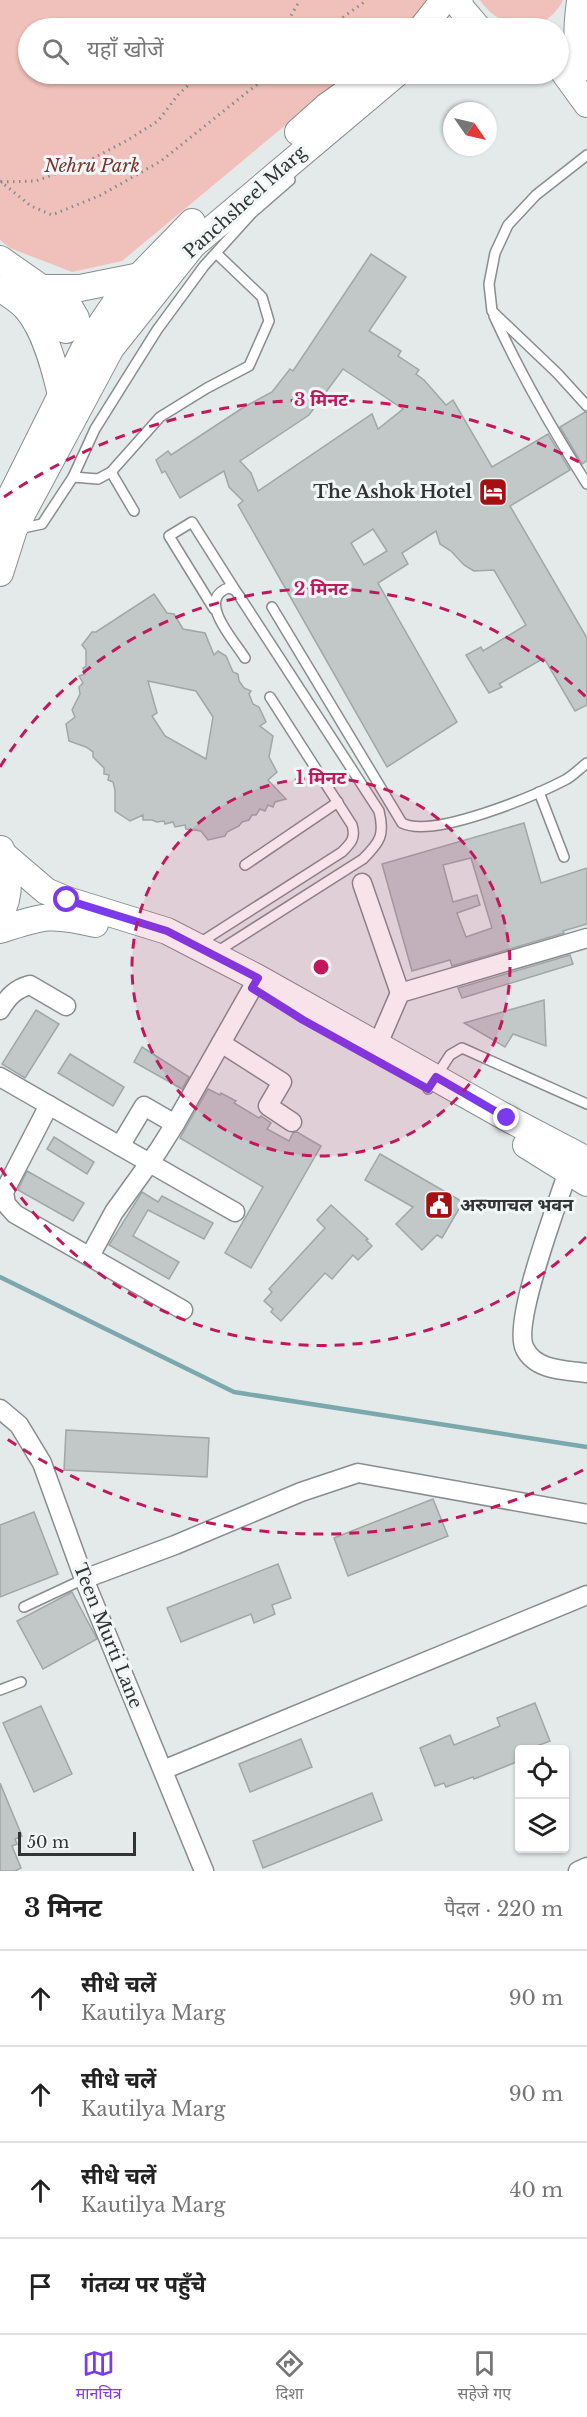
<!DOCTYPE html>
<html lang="hi">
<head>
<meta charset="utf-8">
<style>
	:root { --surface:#fff; --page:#f2f2f2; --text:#222; --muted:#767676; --line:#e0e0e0; --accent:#7c3aed }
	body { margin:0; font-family:"Libre Baskerville","Noto Sans Devanagari",serif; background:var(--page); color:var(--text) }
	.controls { position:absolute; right:18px; bottom:18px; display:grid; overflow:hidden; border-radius:6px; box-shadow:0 2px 4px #0004 }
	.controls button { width:54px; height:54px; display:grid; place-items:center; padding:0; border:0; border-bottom:2px solid var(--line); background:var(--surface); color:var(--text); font:30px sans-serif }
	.compass { position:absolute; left:443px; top:102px; width:54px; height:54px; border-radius:50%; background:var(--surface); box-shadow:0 2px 4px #0004; rotate:124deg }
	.scale { position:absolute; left:18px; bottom:15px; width:118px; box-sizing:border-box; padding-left:6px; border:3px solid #323434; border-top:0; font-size:16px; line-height:21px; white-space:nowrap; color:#323434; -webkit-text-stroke:4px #f1f6f6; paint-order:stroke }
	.stop { position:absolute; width:18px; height:18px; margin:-14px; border:4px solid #7c3aed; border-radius:50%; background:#fff }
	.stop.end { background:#7c3aed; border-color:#fff; box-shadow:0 2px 6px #0008 }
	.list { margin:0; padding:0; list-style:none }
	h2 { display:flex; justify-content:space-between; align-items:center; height:78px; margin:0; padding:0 24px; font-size:26px }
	h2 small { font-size:20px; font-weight:400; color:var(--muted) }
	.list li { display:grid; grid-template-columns:39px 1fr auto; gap:18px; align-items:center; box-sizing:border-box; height:96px; padding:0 24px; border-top:2px solid var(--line) }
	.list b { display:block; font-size:22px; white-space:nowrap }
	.list p { margin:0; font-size:20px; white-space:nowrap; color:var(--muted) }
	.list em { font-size:20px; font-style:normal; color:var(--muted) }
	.icon { flex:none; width:33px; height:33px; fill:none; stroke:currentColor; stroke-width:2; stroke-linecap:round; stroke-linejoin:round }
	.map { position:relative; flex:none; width:587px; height:1871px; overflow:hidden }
	.search { position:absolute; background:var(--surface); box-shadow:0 2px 4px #0004; left:18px; right:18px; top:18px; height:66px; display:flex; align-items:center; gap:15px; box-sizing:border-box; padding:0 21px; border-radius:33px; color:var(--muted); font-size:22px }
	.sheet { height:462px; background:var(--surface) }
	nav { display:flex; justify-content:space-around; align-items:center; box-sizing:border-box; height:84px; border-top:2px solid var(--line); background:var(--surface); font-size:16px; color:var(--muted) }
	nav a { display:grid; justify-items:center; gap:3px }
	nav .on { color:var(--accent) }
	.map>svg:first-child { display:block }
</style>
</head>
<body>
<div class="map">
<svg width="587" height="1871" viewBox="0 0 587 1871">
	<rect width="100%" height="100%" fill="#e4e9e9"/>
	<g fill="#efc1ba">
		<polygon points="0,0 433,0 401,28 28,28 28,74 347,74 122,261 72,272 10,248 0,240"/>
		<path d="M480 0H563C545 37 501 32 480 0Z"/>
	</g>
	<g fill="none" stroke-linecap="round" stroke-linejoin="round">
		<polyline stroke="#7aa8ac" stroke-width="4.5" points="0,1277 234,1392 587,1447"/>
	</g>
	<g fill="#c2c7c8" stroke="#a1a6a6" stroke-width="1.5" fill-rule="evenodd">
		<path d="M371 254 406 277 369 331 401 351 398 356 419 370 416 374 424 380 446 405 453 400 492 467 548 434 570 470 510 506 587 638V705L575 711 544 658 499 684 502 687 489 693 466 655 481 647 483 651 526 625 494 570 474 571 464 565 451 551 440 544 436 531 402 553 408 564 378 583 457 722 387 767 238 505 243 501 229 487 224 471 180 498 165 471 162 473 156 460 168 451 171 455 244 407 272 392 290 369 293 371ZM343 369 403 409 378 429 372 414 258 491 251 473 240 461 309 415ZM373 529 387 551 364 565 351 543Z"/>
		<polygon points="585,412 587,413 587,461 582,464 560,427"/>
		<path d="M154 594 167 613 174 614 183 629 205 633 214 655 218 651 226 656 233 672 238 674 239 681 244 688 251 691 249 694 253 704 259 707 266 722 260 726 273 736 269 757 277 772 268 780 286 799 275 802 273 807 268 805 265 811 260 809 256 815H252L249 820 242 822 239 826 227 832 225 836 208 840 201 831 186 829 185 825 175 827 173 822 165 824 164 821 157 822 152 820H143V815L130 821 115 811V790L113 782 108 780 109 775 104 774V768L93 757V752L86 747 69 741 66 724 75 717 72 710 80 694 79 687 83 683 79 676 85 674 83 668 86 666V650L82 645 92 632H96ZM148 681 196 691 213 717 206 759 165 736 152 716 157 713Z"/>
		<path d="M524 823 541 883 587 868V924L563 931 564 933 452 966 450 960 412 971 382 864ZM471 858 492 928 466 937 457 913 480 905 477 895 453 902 443 865Z"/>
		<polygon points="570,955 573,964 462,998 458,988"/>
		<polygon points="544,1000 546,1046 513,1034 505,1047 464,1023"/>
		<polygon points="36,1010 59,1024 25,1078 2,1064"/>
		<polygon points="142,1047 189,1077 182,1089 134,1062"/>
		<polygon points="70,1054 124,1087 113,1106 58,1073"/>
		<polygon points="208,1089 220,1095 221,1093 236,1101 234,1103 259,1118 261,1116 271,1123 267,1129 289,1141 293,1133 297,1132 321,1146 251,1268 225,1253 263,1187 180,1138"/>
		<polygon points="54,1137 94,1162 87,1174 47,1149"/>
		<polygon points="380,1154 463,1202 442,1238 437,1235 422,1250 396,1224 413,1207 365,1180"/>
		<polygon points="27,1171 84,1203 73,1221 18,1190"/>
		<polygon points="142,1192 158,1202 162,1196 213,1223 204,1239 148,1210 133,1236 179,1262 169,1279 109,1245"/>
		<polygon points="331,1205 368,1239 366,1240 372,1246 358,1260 353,1255 332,1279 325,1273 281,1321 271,1312 273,1309 264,1301 272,1292 269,1289 325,1228 317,1220"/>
		<polygon points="66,1430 209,1438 207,1477 64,1470"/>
		<polygon points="433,1499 448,1536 348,1576 334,1538"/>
		<polygon points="34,1512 58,1574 0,1597 0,1525"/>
		<polygon points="278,1564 291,1598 272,1605 275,1614 254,1623 251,1614 181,1642 167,1608"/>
		<polygon points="72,1592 97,1639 43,1669 17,1621"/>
		<polygon points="535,1703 550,1741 529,1749 519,1749 519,1761 474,1779 473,1777 446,1787 444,1783 435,1786 420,1748 450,1735 454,1745 500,1726 497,1718"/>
		<polygon points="41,1706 72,1774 34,1792 3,1723"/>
		<polygon points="301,1739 312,1767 250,1792 239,1764"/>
		<polygon points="0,1783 22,1836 15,1839 17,1844 12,1846 21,1868 15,1871 0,1871"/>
		<polygon points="372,1793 382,1820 263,1868 253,1841"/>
	</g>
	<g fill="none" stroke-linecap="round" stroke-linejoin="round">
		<g stroke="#898d8e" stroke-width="12">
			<g id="lane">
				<polyline points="587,155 536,195 508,225 495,253 489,284 492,311 557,373 587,406"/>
				<path d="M494 316C521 375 552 429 587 484"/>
				<polyline points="111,472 134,511"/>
				<polyline points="73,477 98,479 111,472 160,417 207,388 249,366 269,321 262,297 216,253"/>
				<polyline points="18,529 42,524 73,477 95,429 157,330 204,266 252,213 290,180"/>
				<path d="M272 607 402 823C433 839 534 796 565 780 573 776 580 768 587 763"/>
				<polyline points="214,609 169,536 192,522 235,590"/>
				<polyline points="539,792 564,857"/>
				<polyline points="245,865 338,802"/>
				<path d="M198 944 342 852C351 843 356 838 352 825L270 697"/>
				<path d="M215 953 363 859C380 842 385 835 379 811L240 597 235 590 228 588C196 600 234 640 245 658"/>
				<polyline points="428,1089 450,1055 462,1048 587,1104"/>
				<polyline points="24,1607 84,1579"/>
				<polyline points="0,1690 21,1682"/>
			</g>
		</g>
		<g stroke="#898d8e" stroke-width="21">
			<g id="street">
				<polyline points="362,883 400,993"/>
				<path d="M0 1010C8 997 15 989 30 985L66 1006"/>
				<polyline points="221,1043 282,1082 268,1106 292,1122"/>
				<polyline points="378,1044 400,993 587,938"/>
				<polyline points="0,1077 235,1212"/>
				<polyline points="49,1105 4,1192 6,1204 15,1214 183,1310"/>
				<polyline points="120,1146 144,1106 175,1124"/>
				<path d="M568 1171C558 1203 511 1324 525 1349 536 1371 566 1370 587 1373"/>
				<polyline points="90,1256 114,1212 158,1151 175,1124 258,978"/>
				<polyline points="0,1409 19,1425 42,1463 84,1579 204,1871"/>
				<polyline points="84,1579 175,1545 301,1492 358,1473 587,1514"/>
				<polyline points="163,1770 587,1595"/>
				<polyline points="578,1871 587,1867"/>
			</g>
		</g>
		<g stroke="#898d8e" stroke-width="28">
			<g id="secondary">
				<polyline points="459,0 461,8 478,28"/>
				<path d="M580 1C577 25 574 46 587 67"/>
				<polyline points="422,28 444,0"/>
				<polyline points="558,64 587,104"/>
				<polyline points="298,132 327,106 358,84"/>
				<polyline points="0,259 70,308 76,318 73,326 66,330 54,326 27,308"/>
				<path d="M0 288C8 294 19 300 26 308 45 329 55 369 61 395"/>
				<polyline points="44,288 80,288 140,276"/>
				<polyline points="0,518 84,349 120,296 192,222"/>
				<polyline points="0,573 14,529 111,348 193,245 396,74"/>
				<polyline points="5,856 46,891 67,900 167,931 258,978 507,1118 587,1160"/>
				<path d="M0 914C11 897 10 867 1 849"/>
				<path d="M0 930C43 916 51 913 95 924"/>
				<polyline points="526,1145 587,1183"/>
			</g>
		</g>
		<g stroke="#888c8c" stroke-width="3" stroke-dasharray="1.5 4.5" stroke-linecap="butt">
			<polyline points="285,26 300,0"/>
			<polyline points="265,28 273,25 328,28"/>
			<polyline points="328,28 367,0"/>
			<polyline points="0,181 31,206 52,215 101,195 161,161 270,74"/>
			<polyline points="1,182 36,181 82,164 126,141 158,121 178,95 200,74"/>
		</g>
		<use href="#lane" stroke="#fff" stroke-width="9"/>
		<use href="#street" stroke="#fff" stroke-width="18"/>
		<use href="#secondary" stroke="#fff" stroke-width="26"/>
	</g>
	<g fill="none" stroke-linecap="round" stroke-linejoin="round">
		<polyline stroke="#7c3aed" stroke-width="8" points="67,900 167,931 258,978 252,988 303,1020 428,1089 436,1077 507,1118"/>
	</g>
	<circle cx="321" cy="967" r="189" fill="#c2185b" fill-opacity=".12"/>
	<g fill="none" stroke="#c2185b" stroke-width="3" stroke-dasharray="10 8">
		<circle cx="321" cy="967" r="189"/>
		<path d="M586 1237A378 378 0 0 1 0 1167M0 767A378 378 0 0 1 586 697"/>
		<path d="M583 1470A567 567 0 0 1 4 1437M4 497A567 567 0 0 1 583 464"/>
	</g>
	<defs>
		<g id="hotel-square" transform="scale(1.5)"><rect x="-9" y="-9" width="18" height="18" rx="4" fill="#a61012" stroke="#f1f6f6"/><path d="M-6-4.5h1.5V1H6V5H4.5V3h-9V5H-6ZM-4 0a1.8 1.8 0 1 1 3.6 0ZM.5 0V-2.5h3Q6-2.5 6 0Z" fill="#fff"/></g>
		<g id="civic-square" transform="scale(1.5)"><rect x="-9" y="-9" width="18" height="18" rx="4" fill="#a61012" stroke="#f1f6f6"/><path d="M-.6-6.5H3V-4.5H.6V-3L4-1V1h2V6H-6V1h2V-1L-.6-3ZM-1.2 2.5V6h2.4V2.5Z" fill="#fff"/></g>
	</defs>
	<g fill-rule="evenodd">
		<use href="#hotel-square" x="493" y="492"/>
		<use href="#civic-square" x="439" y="1205"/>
	</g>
	<g text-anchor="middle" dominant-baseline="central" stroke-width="6" stroke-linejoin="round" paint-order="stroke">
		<g font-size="18" font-style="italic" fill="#78352e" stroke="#f1f6f6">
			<text x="92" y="166">Nehru Park</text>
		</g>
		<g font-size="18" fill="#323434" stroke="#f1f6f6">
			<text transform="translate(245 202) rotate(-42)">Panchsheel Marg</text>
			<text transform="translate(108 1636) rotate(68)">Teen Murti Lane</text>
		</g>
		<g font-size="18" font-weight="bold" fill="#323434" stroke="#f1f6f6" text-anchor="end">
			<text x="472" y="492">The Ashok Hotel</text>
			<text x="460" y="1205" text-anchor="start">अरुणाचल भवन</text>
		</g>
	</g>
	<circle cx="321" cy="967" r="9" fill="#c2185b" stroke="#f1f6f6" stroke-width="3"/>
	<g font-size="18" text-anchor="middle" font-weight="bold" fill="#c2185b" stroke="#f1f6f6" stroke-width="6" stroke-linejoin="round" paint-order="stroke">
		<text x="321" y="406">3 मिनट</text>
		<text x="321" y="595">2 मिनट</text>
		<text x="321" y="784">1 मिनट</text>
	</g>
</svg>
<div class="controls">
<button><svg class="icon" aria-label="locate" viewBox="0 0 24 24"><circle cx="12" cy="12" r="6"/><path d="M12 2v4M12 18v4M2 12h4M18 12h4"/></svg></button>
<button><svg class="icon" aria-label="layers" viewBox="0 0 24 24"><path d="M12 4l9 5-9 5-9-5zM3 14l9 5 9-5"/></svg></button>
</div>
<svg class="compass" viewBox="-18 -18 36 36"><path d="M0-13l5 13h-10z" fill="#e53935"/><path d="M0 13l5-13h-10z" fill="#767676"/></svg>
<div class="scale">50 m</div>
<div class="stop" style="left:67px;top:900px"></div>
<div class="stop end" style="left:507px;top:1118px"></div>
<div class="search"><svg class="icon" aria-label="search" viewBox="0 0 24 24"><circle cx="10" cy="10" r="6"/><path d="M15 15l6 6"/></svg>यहाँ खोजें</div>
</div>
<section class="sheet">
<h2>3 मिनट<small>पैदल · 220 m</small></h2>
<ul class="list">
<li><svg class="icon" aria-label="ahead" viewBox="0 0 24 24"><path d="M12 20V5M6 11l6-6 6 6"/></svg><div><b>सीधे चलें</b><p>Kautilya Marg</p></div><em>90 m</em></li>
<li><svg class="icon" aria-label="ahead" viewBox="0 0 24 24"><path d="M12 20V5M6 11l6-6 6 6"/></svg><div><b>सीधे चलें</b><p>Kautilya Marg</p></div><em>90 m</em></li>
<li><svg class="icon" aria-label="ahead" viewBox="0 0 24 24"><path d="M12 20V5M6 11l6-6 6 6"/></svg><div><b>सीधे चलें</b><p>Kautilya Marg</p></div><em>40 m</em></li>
<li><svg class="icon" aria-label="arrive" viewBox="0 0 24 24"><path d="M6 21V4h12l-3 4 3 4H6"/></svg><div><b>गंतव्य पर पहुँचे</b></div></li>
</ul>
</section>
<nav>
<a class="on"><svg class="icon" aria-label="map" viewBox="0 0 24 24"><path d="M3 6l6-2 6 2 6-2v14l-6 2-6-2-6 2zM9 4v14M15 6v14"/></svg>मानचित्र</a>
<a><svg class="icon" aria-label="directions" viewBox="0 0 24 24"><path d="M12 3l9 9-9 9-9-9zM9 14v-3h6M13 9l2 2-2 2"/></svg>दिशा</a>
<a><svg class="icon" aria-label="saved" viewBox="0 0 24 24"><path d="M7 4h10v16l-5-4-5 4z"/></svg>सहेजे गए</a>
</nav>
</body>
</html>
